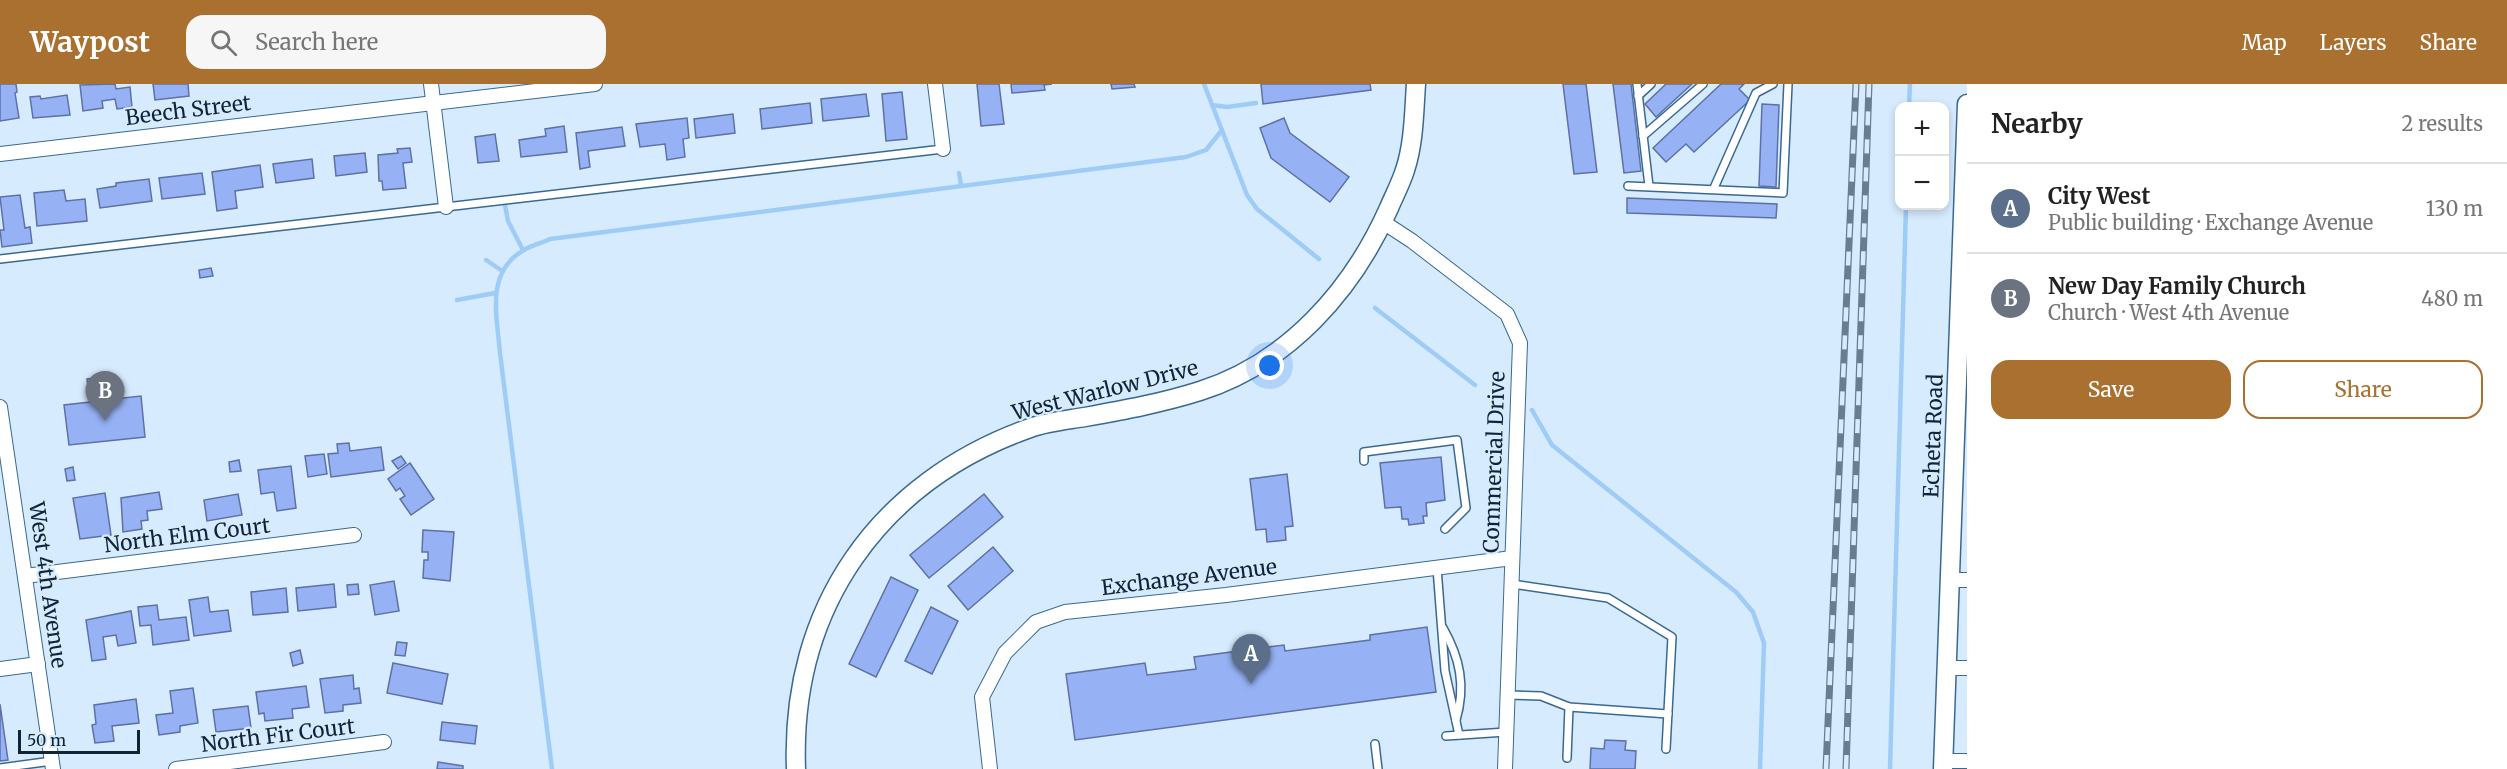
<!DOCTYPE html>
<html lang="en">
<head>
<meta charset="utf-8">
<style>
	:root { --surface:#fff; --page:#f6f6f6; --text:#222; --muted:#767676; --line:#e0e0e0; --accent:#a9702f }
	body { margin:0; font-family:Merriweather,serif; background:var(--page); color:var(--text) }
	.controls { position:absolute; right:18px; top:18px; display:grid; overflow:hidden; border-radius:12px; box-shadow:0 3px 9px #0003 }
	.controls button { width:54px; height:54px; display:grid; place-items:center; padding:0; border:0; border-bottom:2px solid var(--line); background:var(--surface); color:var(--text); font:30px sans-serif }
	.scale { position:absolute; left:18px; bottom:15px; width:122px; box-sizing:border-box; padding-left:6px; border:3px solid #102436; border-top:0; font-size:16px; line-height:21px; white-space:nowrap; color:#102436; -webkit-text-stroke:4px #d7ebfe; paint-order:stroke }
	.you { position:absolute; left:1270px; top:282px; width:21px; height:21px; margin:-15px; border:4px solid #fff; border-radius:50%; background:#1a73e8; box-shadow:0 0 0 9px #1a73e833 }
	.badge { display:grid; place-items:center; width:39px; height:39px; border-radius:50%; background:var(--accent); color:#fff; font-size:20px; font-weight:700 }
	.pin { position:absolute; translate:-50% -50px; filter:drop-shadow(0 2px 3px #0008) }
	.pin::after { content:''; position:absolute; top:32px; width:21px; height:18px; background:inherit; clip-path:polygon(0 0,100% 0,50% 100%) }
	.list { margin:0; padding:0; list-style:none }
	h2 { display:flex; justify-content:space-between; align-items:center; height:78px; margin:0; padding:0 24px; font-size:26px }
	h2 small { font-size:20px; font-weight:400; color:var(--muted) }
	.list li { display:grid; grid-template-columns:39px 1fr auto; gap:18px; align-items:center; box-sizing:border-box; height:90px; padding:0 24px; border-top:2px solid var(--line) }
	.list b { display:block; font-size:22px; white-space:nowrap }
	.list p { margin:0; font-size:20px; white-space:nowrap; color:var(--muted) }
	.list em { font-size:20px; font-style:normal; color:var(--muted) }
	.actions { display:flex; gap:12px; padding:18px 24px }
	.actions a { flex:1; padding:14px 0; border:2px solid var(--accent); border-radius:18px; text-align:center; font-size:21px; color:var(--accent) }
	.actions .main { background:var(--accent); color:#fff }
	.icon { flex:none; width:33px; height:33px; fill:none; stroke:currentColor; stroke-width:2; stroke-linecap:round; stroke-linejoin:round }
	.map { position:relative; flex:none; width:1967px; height:685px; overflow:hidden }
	header { display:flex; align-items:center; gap:36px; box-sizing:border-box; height:84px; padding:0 30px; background:var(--accent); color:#fff }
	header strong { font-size:28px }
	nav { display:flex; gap:33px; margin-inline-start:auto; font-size:21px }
	.search { width:420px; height:54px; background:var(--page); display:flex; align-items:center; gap:15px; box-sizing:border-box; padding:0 21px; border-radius:18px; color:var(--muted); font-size:22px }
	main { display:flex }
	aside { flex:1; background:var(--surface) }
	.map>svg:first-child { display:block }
</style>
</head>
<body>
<header>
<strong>Waypost</strong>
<div class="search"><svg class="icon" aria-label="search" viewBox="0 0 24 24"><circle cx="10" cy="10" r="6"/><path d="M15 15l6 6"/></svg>Search here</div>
<nav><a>Map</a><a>Layers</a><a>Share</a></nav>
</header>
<main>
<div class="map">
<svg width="1967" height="685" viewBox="0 0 1967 685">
	<rect width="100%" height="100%" fill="#d7ebfe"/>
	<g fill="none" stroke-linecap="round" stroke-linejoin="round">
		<g stroke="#9eccf6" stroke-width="4.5">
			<polyline points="1204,0 1247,111 1257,125 1319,175"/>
			<polyline points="1212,21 1227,23 1256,19"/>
			<polyline points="1909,22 1910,0"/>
			<polyline points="959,89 961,101"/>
			<polyline points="505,121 508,137 523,166"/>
			<polyline points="486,176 501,186"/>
			<polyline points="457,216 495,209"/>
			<polyline points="1375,224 1475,301"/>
			<polyline points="1532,326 1552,361 1736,508 1753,528 1764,559 1760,685"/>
			<path d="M552 685 500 269C497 231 485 188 524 166 532 161 542 159 550 155L1186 73 1206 66 1222 46"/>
			<polyline points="1890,685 1906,122"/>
		</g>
	</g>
	<g fill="#96b2f5" stroke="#5c71a5" stroke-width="1.5">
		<polygon points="0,0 16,0 17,8 15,9 19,34 0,37"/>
		<polygon points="115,0 116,5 130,3 132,23 117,25 115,15 102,17 103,24 83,27 80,1"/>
		<polygon points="153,0 188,0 189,12 155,16"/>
		<polygon points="977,0 999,0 1004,40 981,42"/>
		<polygon points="1011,0 1052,0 1044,1 1045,6 1012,9"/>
		<polygon points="1111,0 1134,0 1135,3 1112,5"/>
		<polygon points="1261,0 1370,0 1371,6 1263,20"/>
		<polygon points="1563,0 1586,0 1597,88 1574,90"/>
		<polygon points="1613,0 1631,0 1641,87 1624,89"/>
		<polygon points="1666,0 1692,0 1656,33 1645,20"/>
		<polygon points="1721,0 1744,0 1739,5 1750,16 1694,68 1686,60 1666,78 1653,64"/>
		<polygon points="902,8 907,55 886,57 882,10"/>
		<polygon points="866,10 869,32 823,37 821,15"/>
		<polygon points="67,11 70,31 33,34 30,13 40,12 41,15"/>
		<polygon points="810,19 812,39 762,45 760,25"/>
		<polygon points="1762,20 1779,21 1776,103 1759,102"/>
		<polygon points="733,30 735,49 696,54 694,35"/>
		<polygon points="687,34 689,54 683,55 685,73 667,76 665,60 640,63 636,40"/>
		<polygon points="1284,34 1290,49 1349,93 1330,118 1271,74 1260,44"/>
		<polygon points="564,42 567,68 521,73 519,56 546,52 545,45"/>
		<polygon points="622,43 625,62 588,67 590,83 580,85 576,49"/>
		<polygon points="495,50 499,77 478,79 475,53"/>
		<polygon points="410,64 412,78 403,79 406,104 383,106 382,97 379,97 378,71 398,69 397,65"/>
		<polygon points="365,69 367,88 336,92 334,72"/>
		<polygon points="312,75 314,94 276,99 273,80"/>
		<polygon points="260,81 263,103 235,107 237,124 217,127 212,88"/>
		<polygon points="202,89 205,110 162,115 159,94"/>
		<polygon points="149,95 152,117 100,124 97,105 116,102 116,99"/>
		<polygon points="64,106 66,117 85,115 87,137 37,142 34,109"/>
		<polygon points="20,111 25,144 30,143 32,159 2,163 0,146 4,146 0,113"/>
		<polygon points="1627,114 1777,120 1776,134 1627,129"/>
		<polygon points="211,184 213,192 200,194 199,186"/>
		<polygon points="112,292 114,315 141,312 145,353 69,361 64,321 90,318 87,295"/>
		<polygon points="349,359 350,367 381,363 384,386 331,393 328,370 338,369 337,360"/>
		<polygon points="324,370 327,390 308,393 305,372"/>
		<polygon points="401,372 406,379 398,385 392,377"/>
		<polygon points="1441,373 1445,416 1426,419 1427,432 1423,432 1424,439 1409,441 1408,435 1402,435 1401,423 1385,424 1380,379"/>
		<polygon points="239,376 241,387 230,388 229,378"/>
		<polygon points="410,379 434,415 411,431 400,415 405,412 400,404 396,407 388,395"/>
		<polygon points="291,382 296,424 277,427 274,408 261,410 258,386"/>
		<polygon points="73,383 75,396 67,397 65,385"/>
		<polygon points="1287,390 1293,442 1285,443 1286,456 1267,458 1266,445 1256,446 1250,395"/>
		<polygon points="159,408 162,425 147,427 148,436 141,437 142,445 123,448 121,414"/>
		<polygon points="105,409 111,451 80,455 73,414"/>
		<polygon points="238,410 242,431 207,437 204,416"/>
		<polygon points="984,410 1003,433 929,494 910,471"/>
		<polygon points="423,446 454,448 450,497 423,494 424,476 428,476 428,468 422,468"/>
		<polygon points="993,463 1013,487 968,526 948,502"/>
		<polygon points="891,493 918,506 876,593 849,580"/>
		<polygon points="394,497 399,527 375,531 370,501"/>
		<polygon points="334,500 336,523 298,527 296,504"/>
		<polygon points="358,500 359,510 348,511 347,501"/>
		<polygon points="286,504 288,528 253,531 251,508"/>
		<polygon points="208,513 210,528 228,526 231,547 194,552 189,516"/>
		<polygon points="157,521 159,536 186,533 189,556 153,561 151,541 140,542 138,523"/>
		<polygon points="931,523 958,537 932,590 905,577"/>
		<polygon points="131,527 136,559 118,562 116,551 103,553 106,575 92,577 86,536"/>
		<polygon points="1427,543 1436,608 1075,656 1066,590 1145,579 1147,591 1196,585 1194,573 1284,561 1285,567 1370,556 1370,551"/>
		<polygon points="397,558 407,559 405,572 395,571"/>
		<polygon points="300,566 303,579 293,582 290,569"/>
		<polygon points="393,579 448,590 442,620 387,609"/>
		<polygon points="353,591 354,605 359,604 361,619 343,621 343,627 325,629 320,595"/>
		<polygon points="306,602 309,623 292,625 293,634 265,637 264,629 259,630 256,608"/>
		<polygon points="193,604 198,639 180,642 180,648 159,651 156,631 173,629 170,607"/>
		<polygon points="136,615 139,639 112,642 114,657 95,659 92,641 96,640 94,621"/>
		<polygon points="0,620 8,676 0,677"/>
		<polygon points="248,622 251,644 216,648 213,626"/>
		<polygon points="442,638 477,642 475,660 440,656"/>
		<polygon points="1605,656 1626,657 1625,666 1636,667 1635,685 1590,685 1591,664 1604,665"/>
		<polygon points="438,678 463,682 463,685 437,685"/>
	</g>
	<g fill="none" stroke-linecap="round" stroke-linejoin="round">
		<g stroke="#396992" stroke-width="10">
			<g id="lane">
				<polyline points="1637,0 1649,102"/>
				<polyline points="1638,12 1651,0"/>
				<polyline points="1643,52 1703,0"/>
				<polyline points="1628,102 1783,109 1788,0"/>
				<polyline points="1714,104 1756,9 1773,0"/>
				<polyline points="0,175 943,65"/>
				<polyline points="1364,377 1364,368 1457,356 1466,424 1445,445"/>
				<polyline points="1437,484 1445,587 1459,651"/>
				<polyline points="1512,500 1608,514 1672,553 1666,665"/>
				<path d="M1443 544C1460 574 1466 602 1456 636"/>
				<polyline points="1508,611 1541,612 1569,623 1668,630"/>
				<polyline points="1446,652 1506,648"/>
				<polyline points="1375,660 1378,685"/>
				<polyline points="1567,674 1569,623"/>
				<polyline points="0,684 52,677"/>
			</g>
		</g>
		<g stroke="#396992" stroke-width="16">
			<g id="street">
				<polyline points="431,0 446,123"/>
				<polyline points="935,0 943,65"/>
				<polyline points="0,70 595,0"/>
				<polyline points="1383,138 1412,157 1507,230 1520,259 1505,685"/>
				<polyline points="0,323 53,685"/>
				<polyline points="25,492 354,451"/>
				<polyline points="1949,496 1967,496"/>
				<polyline points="1946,584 1967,584"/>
				<polyline points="0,585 38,580"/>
				<polyline points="1943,677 1967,677"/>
				<polyline points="176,685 384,658"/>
				<polyline points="990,685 982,613 1005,569 1036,538 1065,528 1226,511 1512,474"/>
			</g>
		</g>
		<g stroke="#396992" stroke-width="21">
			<g id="secondary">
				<path d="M796 685C790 524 878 398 1030 344 1047 338 1067 336 1085 333 1124 326 1162 319 1200 307 1288 279 1352 207 1389 124 1394 112 1401 99 1405 86 1414 59 1414 28 1416 0"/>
				<polyline points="1943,685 1967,20"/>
			</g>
		</g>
		<use href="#lane" stroke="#fff" stroke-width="7"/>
		<use href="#street" stroke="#fff" stroke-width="14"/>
		<use href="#secondary" stroke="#fff" stroke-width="18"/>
		<g stroke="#697d90" stroke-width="7">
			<g id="rail">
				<polyline points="1826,685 1856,0"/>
				<polyline points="1846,685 1869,0"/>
			</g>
		</g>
		<use href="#rail" stroke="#d7ebfe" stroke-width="4.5" stroke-dasharray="14" stroke-linecap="butt"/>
	</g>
	<g text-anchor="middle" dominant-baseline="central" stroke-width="4.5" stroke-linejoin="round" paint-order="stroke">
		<g font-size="21" fill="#102436" stroke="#d7ebfe">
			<text transform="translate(188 26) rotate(-7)">Beech Street</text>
			<text transform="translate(1105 306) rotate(-14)">West Warlow Drive</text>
			<text transform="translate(1933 352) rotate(-88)">Echeta Road</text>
			<text transform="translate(1494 378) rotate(-88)">Commercial Drive</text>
			<text transform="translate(187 451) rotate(-7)">North Elm Court</text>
			<text transform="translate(1189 493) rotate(-7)">Exchange Avenue</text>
			<text transform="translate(48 501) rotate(82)">West 4th Avenue</text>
			<text transform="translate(278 651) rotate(-7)">North Fir Court</text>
		</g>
	</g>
</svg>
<div class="controls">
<button>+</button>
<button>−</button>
</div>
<div class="scale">50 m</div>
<div class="you"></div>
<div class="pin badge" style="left:1251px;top:600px;background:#5c6f8a">A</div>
<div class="pin badge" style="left:105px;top:337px;background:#6b7280">B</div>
</div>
<aside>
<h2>Nearby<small>2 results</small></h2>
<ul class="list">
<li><span class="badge" style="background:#5c6f8a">A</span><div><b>City West</b><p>Public building · Exchange Avenue</p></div><em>130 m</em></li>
<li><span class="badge" style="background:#6b7280">B</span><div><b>New Day Family Church</b><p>Church · West 4th Avenue</p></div><em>480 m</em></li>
</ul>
<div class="actions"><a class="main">Save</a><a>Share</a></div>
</aside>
</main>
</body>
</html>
